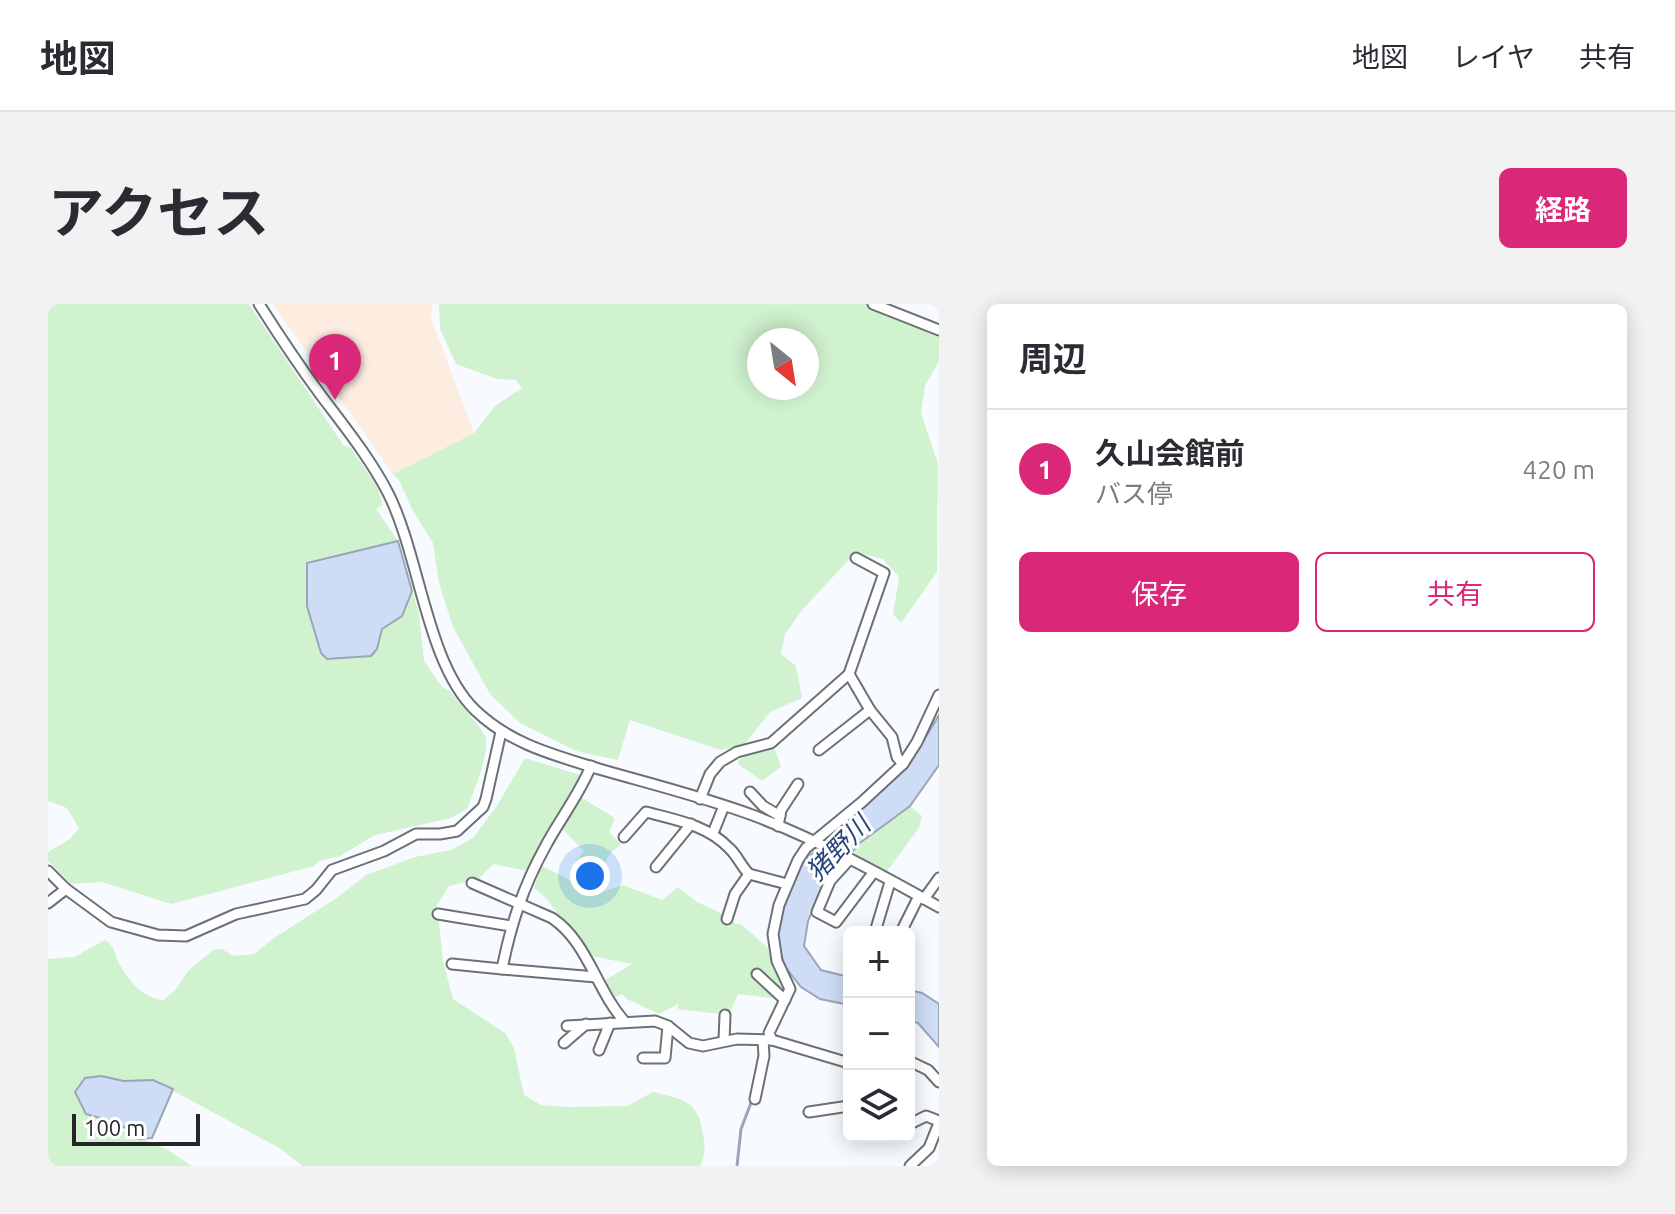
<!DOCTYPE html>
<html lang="ja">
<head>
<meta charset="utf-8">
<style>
	:root { --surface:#fff; --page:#f2f2f3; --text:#2b2b33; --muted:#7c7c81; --line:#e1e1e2; --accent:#db2777 }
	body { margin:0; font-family:Ubuntu,"Noto Sans JP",sans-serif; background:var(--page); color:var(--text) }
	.controls { position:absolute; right:24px; bottom:24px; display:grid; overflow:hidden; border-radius:12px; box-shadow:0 4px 20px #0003 }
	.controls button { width:72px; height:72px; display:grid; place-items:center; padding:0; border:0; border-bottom:2px solid var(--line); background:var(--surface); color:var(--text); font:40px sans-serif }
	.compass { position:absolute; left:699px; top:24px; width:72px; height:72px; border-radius:50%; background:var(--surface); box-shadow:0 4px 20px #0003; rotate:150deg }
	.scale { position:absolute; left:24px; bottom:20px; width:128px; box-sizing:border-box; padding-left:8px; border:4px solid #242628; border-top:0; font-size:22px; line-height:28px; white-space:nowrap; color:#242628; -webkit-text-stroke:6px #fff; paint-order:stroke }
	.you { position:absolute; left:542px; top:572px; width:28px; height:28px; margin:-20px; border:6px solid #fff; border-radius:50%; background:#1a73e8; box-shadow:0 0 0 12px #1a73e833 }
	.badge { display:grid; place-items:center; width:52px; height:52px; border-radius:50%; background:var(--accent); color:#fff; font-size:26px; font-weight:700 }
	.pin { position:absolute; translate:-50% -66px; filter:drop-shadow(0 2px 4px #0008) }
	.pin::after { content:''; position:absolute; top:42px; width:28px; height:24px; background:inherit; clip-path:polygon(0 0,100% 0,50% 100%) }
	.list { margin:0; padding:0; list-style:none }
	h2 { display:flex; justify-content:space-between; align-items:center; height:104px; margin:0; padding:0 32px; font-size:34px }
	h2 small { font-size:26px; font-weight:400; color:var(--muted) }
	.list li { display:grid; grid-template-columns:52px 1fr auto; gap:24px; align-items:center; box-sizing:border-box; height:120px; padding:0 32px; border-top:2px solid var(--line) }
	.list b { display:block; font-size:30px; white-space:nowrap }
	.list p { margin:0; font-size:26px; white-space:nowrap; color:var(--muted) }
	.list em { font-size:26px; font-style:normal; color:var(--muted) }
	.actions { display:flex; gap:16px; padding:24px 32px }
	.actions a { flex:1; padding:18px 0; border:2px solid var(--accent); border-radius:12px; text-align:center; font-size:28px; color:var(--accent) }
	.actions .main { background:var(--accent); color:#fff }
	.icon { flex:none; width:44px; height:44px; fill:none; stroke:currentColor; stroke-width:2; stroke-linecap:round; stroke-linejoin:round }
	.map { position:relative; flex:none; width:891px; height:862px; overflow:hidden; border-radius:12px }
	header { display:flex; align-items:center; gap:48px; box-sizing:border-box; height:112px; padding:0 40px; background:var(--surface); border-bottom:2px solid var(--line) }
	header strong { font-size:38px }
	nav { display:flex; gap:44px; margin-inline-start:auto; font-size:28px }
	.intro { display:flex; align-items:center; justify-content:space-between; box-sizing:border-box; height:192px; padding:0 48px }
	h1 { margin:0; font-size:56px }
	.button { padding:20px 36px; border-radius:12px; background:var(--accent); color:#fff; font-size:28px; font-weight:700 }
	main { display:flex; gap:48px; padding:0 48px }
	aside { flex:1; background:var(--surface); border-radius:12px; box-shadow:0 4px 20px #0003 }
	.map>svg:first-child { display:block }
</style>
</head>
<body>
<header>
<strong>地図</strong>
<nav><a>地図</a><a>レイヤ</a><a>共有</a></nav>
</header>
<div class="intro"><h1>アクセス</h1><a class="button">経路</a></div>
<main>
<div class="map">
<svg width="891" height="862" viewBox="0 0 891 862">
	<rect width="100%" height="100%" fill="#f7fbff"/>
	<polygon fill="#fdede1" points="225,0 385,0 383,14 426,129 345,170"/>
	<g fill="#d0f2cf" fill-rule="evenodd">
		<path d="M0 0H201L296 142 302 143 328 180 335 201 328 205 350 237 371 310 376 357 394 383 402 387C409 397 433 423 437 432 443 446 425 490 419 505L403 514 327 531 292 552 271 557 266 562 123 600 54 578 23 580 0 557V548L22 535 31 524 19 504 0 497Z"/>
		<path d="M391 0H831L891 32V57L877 82 873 109 890 160 889 268 853 319 845 310 851 273 835 255 808 248 755 305 737 330 733 350 748 362 754 394 722 408 696 441 673 446 582 416 570 456 528 447 472 419 442 390 405 323 391 279 385 239 365 207 351 176 345 170 426 129 447 102 474 84 468 76 449 75 408 60 392 25ZM711 36H759V84H711Z"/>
		<polygon points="726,443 733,463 714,477 690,460 691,455"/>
		<path d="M477 454 532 471 479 567 445 560 431 575 401 582 389 601 395 657 405 695 457 729 466 744 476 791 493 801 519 803 579 802 605 788C634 795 650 796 655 830 657 843 658 850 652 862H254L233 845 105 776 76 777 53 772 38 810 120 846 144 862H0V655L26 653 57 636C67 642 66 649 71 659 80 676 96 696 116 696L128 685 140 667 165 646 174 645 185 652 206 650 226 634 290 593 318 571 367 553 403 546 425 534 450 500Z"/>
		<path d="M534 494 567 514 561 528 573 541C562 548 555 555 557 569 546 574 540 572 530 566L528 557 536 547 514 525Z"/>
		<polygon points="862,502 874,512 871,524 839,567 803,548"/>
		<polygon points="494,562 531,581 557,587 575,581 614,596 630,583 649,598 675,610 677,617 682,615 688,620 693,620 719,643 735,687 731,695 690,690 681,711 630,705 630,700 611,710 579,695 574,690 561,696 554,678 584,660 538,651 512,621 511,612 499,595 486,584"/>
	</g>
	<g fill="#cedcf6" stroke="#9ba5b8" stroke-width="2">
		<polygon points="350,237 364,287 354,312 334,325 329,345 323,352 279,355 273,349 259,302 259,259"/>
		<polygon points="891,411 891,461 862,502 812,539 778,576 760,617 756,642 773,666 801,673 801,701 772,695 753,683 738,664 727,636 731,612 748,566 781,532 862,459"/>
		<polygon points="861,686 874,689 891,700 891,743 870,719 861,716"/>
		<polygon points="53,772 76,777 105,776 125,785 104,834 91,835 72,820 38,810 27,788 37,774"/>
	</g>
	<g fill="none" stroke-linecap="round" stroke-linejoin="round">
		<g stroke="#9ba5b8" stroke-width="3">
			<polyline points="708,769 712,745"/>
			<polyline points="689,862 693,825 704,796"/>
		</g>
		<g stroke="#6c7176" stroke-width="13">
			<g id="minor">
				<path d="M211 0C230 30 250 60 272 90 296 122 322 154 340 189 372 252 378 358 427 406 462 440 506 451 551 465 603 480 656 493 707 512 770 536 832 570 891 603"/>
				<polyline points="825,0 891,26"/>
				<polyline points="801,370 822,406 844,433 849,453 855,460"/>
				<polyline points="771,446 822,406"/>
				<path d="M543 462C531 491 512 515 497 543 475 583 463 620 454 665L548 673"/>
				<polyline points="702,488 715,502 732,512"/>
				<polyline points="652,495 662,470 672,458 689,448 723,439 801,370 836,269 808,254"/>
				<polyline points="730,522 733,506 750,480"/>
				<polyline points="665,529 676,502"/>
				<path d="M576 533 598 508C628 516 659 521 681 544 689 551 693 562 701 570L739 580"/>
				<polyline points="801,556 782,577 769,608 788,618 825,569"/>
				<polyline points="608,563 643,520"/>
				<polyline points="0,567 18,585 63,618 110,631 138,632 188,610 257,595 268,586 284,566 336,547 368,530 392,530 409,527 435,503 438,495 453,428"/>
				<path d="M424 579 504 614C540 638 548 686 577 718"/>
				<polyline points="876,595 891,574"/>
				<polyline points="0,599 18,585"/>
				<polyline points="390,610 463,622"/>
				<polyline points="679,615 687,590 701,570"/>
				<polyline points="827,628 842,578"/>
				<polyline points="853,628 871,592"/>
				<polyline points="404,660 454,665"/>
				<polyline points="709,670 737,696"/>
				<polyline points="519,722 607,717 620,722 641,739 655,742 689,735 724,736 801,759"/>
				<polyline points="724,736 721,729 742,685 729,657 725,630 731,601 750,556 758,544 814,498 855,460 869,438 891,391"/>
				<polyline points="676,737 677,711"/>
				<polyline points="516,739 538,720"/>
				<polyline points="551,746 562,719"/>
				<polyline points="595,754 617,754 620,722"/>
				<polyline points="861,757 880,766 891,778"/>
				<polyline points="707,795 716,752 715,736"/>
				<polyline points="761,808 801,802"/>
				<polyline points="862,820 878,812 891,817"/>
				<polyline points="862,862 881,844 891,819"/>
			</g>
		</g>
		<use href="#minor" stroke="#fff" stroke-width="9"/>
	</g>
	<g text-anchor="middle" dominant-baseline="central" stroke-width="6" stroke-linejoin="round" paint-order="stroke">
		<g font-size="26" font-style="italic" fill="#2a457a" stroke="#fff">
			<text transform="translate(790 544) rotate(-46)">猪野川</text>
		</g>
	</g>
</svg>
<div class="controls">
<button>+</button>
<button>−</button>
<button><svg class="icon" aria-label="layers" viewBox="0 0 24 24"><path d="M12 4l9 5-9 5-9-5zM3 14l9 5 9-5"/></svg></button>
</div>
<svg class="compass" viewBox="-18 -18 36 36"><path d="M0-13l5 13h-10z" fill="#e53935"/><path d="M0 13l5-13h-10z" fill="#7c7c81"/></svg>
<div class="scale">100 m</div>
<div class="you"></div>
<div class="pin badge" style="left:287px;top:96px">1</div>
</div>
<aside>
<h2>周辺<small></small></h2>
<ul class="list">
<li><span class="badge">1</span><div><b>久山会館前</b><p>バス停</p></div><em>420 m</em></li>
</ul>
<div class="actions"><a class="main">保存</a><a>共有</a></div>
</aside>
</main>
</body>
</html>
